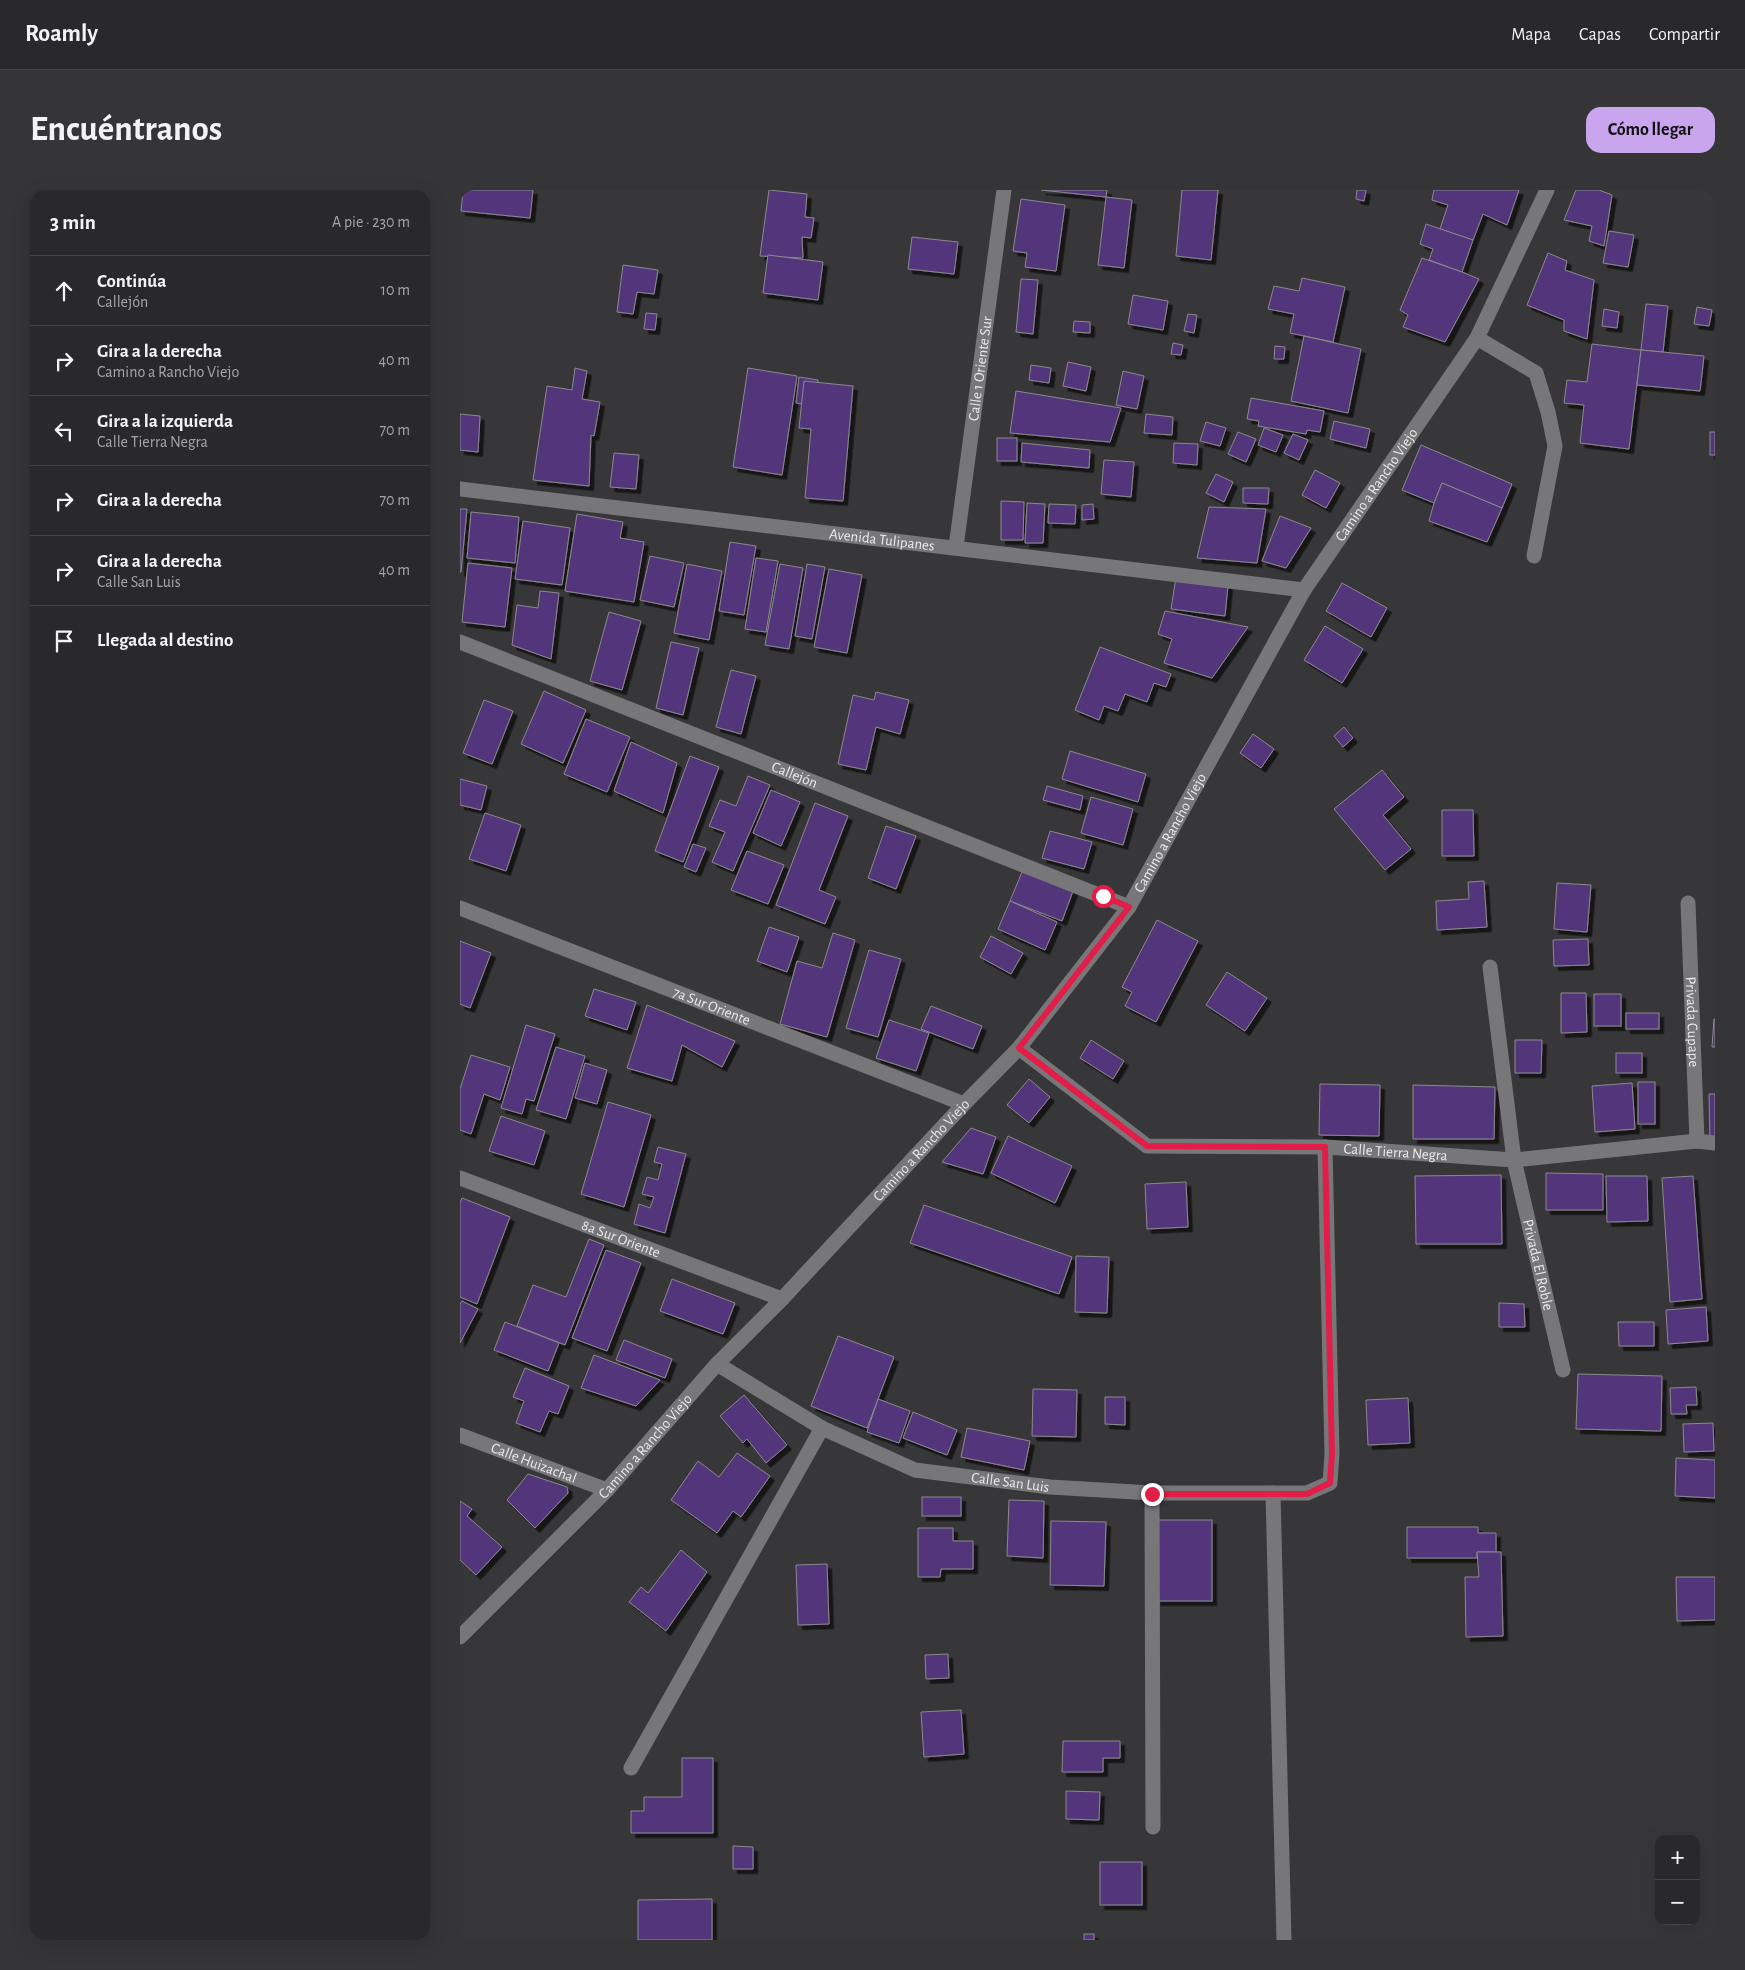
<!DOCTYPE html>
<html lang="es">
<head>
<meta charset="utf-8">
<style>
	:root { --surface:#29292b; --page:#353537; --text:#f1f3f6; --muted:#a5a6a9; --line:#454547; --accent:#c9a5ee }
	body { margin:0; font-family:"Alegreya Sans",sans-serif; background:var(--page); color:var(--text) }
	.controls { position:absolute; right:15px; bottom:15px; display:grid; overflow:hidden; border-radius:10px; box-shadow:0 5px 20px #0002 }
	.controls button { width:45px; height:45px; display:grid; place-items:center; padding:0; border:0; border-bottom:1px solid var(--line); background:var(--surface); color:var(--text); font:25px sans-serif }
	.stop { position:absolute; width:15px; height:15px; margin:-11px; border:4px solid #e11d48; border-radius:50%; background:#fff }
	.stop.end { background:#e11d48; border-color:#fff; box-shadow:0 1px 5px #0008 }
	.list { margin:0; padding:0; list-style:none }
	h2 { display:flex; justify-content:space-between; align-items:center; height:65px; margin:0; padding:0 20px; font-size:21px }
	h2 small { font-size:16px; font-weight:400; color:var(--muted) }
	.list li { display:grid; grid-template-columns:32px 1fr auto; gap:15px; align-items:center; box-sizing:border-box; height:70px; padding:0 20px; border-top:1px solid var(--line) }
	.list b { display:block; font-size:19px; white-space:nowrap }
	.list p { margin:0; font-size:16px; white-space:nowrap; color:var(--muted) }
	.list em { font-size:16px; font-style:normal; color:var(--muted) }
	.icon { flex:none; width:28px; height:28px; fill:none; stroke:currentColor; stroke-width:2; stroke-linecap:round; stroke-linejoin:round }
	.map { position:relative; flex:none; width:1255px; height:1750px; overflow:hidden; border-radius:15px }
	header { display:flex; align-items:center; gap:30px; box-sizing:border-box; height:70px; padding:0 25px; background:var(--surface); border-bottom:1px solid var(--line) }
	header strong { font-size:24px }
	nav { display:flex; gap:28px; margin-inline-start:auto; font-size:18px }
	.intro { display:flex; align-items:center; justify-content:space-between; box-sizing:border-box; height:120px; padding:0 30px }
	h1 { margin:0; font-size:35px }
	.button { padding:12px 22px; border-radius:15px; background:var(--accent); color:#111; font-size:18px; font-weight:700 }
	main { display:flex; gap:30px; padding:0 30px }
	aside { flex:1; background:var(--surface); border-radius:15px; box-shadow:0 5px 20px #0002 }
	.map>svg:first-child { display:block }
</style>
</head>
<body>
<header>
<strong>Roamly</strong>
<nav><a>Mapa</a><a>Capas</a><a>Compartir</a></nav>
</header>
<div class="intro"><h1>Encuéntranos</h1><a class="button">Cómo llegar</a></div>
<main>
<aside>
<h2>3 min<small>A pie · 230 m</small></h2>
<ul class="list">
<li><svg class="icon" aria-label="ahead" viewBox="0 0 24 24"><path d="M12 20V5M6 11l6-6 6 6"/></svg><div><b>Continúa</b><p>Callejón</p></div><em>10 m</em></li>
<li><svg class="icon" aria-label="right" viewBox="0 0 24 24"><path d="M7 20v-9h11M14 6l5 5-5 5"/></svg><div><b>Gira a la derecha</b><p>Camino a Rancho Viejo</p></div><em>40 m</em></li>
<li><svg class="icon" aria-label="left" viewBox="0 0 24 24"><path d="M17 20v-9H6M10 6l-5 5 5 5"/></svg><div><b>Gira a la izquierda</b><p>Calle Tierra Negra</p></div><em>70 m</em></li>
<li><svg class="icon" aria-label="right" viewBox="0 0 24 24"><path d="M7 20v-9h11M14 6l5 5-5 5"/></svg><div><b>Gira a la derecha</b></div><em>70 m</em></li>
<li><svg class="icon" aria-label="right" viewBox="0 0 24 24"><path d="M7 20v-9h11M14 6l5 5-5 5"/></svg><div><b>Gira a la derecha</b><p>Calle San Luis</p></div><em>40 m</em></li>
<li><svg class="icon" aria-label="arrive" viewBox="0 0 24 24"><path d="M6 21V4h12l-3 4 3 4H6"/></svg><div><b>Llegada al destino</b></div></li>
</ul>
</aside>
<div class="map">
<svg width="1255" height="1750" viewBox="0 0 1255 1750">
	<defs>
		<filter id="shadow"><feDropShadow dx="4.5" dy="4.5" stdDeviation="0" flood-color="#0009"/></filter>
	</defs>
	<rect width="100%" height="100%" fill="#373739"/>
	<g fill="#53367c" stroke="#8a898c" filter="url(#shadow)">
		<polygon points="3,0 73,0 70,28 1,21"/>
		<polygon points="309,0 347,4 345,27 354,28 351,48 342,47 343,68 300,66"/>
		<polygon points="581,0 647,0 646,7"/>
		<polygon points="722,0 758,0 751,70 716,66"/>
		<polygon points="897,0 906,0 904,11 896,9"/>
		<polygon points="974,0 1059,0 1047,35 1023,24 1013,50 980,39 988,15 972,10"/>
		<polygon points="1116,0 1139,0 1152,5 1144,56 1129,51 1132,36 1104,30"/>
		<polygon points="646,7 672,10 664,78 638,75"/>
		<polygon points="561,9 605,15 596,81 565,77 567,63 553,61"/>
		<polygon points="966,34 1013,50 1002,82 969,70 973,59 960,54"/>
		<polygon points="1149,41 1174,45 1168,77 1143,73"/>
		<polygon points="452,47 498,52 494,84 448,79"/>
		<polygon points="1088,63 1107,71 1105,80 1134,90 1127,149 1104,141 1104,130 1067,115"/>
		<polygon points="308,65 363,72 358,110 303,103"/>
		<polygon points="962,68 1002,82 1019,89 985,152 943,137 948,125 940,120"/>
		<polygon points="163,75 198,80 194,104 177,102 173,124 157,122"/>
		<polygon points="842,88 885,97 873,152 830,143 834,124 808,119 814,96 839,101"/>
		<polygon points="561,89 578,90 573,144 556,142"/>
		<polygon points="673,105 708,111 703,140 668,134"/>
		<polygon points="1186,114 1208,116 1203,162 1181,160"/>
		<polygon points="1237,117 1252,120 1249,136 1234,134"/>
		<polygon points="1144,119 1159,122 1157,138 1142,136"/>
		<polygon points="186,123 197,124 195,140 184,139"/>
		<polygon points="728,124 737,125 734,143 724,141"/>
		<polygon points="614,131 630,132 630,143 613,142"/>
		<polygon points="844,146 901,159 888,223 831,211"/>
		<polygon points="713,153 723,155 721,165 711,164"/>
		<polygon points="1132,154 1181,160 1169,259 1120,253 1124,215 1104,213 1107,190 1127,192"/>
		<polygon points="815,156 825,157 824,169 814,169"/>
		<polygon points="1181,160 1244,166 1240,201 1177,195"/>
		<polygon points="608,172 631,177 626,201 603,196"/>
		<polygon points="571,175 591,178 589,193 569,190"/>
		<polygon points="115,178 127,181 122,209 140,212 134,246 131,245 129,296 73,290 87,196 112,200"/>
		<polygon points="288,178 337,186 322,285 273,277"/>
		<polygon points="663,181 684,186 677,219 656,215"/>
		<polygon points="339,187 358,190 354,216 336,213"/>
		<polygon points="344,191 393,196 383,311 345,308 351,239 339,238"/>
		<polygon points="556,201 661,218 650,252 550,243"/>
		<polygon points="791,208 864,221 860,242 847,240 846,244 798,236 799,231 787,229"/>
		<polygon points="0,224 20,226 18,262 0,260"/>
		<polygon points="686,224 713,227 712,245 684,243"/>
		<polygon points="874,231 910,239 906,258 870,249"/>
		<polygon points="746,232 766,238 760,256 740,251"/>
		<polygon points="804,238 823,245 816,262 798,255"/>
		<polygon points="778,242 796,249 786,272 768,264"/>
		<rect x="1250" y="242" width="5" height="23"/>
		<polygon points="833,244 848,250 839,270 824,263"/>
		<rect x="537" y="248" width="20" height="23"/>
		<polygon points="562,253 630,260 629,278 561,272"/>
		<polygon points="714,253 738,254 737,275 713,273"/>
		<polygon points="961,255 1052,294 1042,318 982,293 974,313 942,300"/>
		<polygon points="154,263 179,265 176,299 150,297"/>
		<polygon points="644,270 674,272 671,307 641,304"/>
		<polygon points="855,280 880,293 866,318 842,305"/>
		<polygon points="756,284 773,292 764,312 746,303"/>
		<polygon points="982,293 1042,318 1027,352 969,331 974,313"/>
		<polygon points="783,298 809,298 808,314 783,313"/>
		<polygon points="541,311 564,312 563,350 541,350"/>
		<polygon points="567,313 585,314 583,353 565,353"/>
		<polygon points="589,314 616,315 615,334 588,333"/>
		<polygon points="633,314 634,329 622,330 622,315"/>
		<polygon points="749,317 806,319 797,373 737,368"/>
		<polygon points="0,319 7,319 1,382 0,382"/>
		<polygon points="11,322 59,327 55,373 7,368"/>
		<polygon points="117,324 163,332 160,348 184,352 174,412 105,401"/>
		<polygon points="820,326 851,338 826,378 802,371"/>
		<polygon points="63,331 110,338 102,395 55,389"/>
		<polygon points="270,352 296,356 284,425 259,421"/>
		<polygon points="190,366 224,373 214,417 180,410"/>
		<polygon points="296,368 318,371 306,442 285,439"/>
		<polygon points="8,373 52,378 45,437 2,432"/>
		<polygon points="227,374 262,381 249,450 214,443"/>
		<polygon points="320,374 343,378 329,459 305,455"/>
		<polygon points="347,374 365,377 352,449 335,446"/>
		<polygon points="369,379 402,385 387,463 354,457"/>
		<polygon points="716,387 768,395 765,426 711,419"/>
		<polygon points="882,393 927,418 911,447 866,421"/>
		<polygon points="80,401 99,403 91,469 52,455 57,415 78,418"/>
		<polygon points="705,421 788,437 752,488 704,473 712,449 698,444"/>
		<polygon points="149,422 181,431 162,500 130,491"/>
		<polygon points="865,436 903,459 882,493 844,470"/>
		<polygon points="211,452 239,458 223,525 196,518"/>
		<polygon points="640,457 711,484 706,497 694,493 687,512 665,504 658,521 644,516 639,530 615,520"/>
		<polygon points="271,480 296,486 281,544 256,537"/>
		<polygon points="84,501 126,520 103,573 61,554"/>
		<polygon points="416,502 449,510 440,544 416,537 406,580 378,574 393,505 414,510"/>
		<polygon points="24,510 53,521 32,574 3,563"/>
		<polygon points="126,529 170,547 147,602 104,584"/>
		<polygon points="884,537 893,548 883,557 874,546"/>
		<polygon points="793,544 814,559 801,578 780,563"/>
		<polygon points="171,552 217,573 203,623 154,601"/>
		<polygon points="610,561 686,584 678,612 602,589"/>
		<polygon points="230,566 259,577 223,672 195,661"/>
		<polygon points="922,580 944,607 923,625 951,659 925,680 874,619"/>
		<polygon points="288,586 310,595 273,681 252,672 265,642 249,636 260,610 276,616"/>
		<polygon points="0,589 27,596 21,620 0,615"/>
		<polygon points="587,596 623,606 620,620 583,610"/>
		<polygon points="311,600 340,612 321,656 293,643"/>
		<polygon points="631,607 673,619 663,655 621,643"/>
		<polygon points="355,613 388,626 359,700 376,707 365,734 316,715"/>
		<polygon points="982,620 1013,620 1014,666 982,666"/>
		<polygon points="25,623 61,635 46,681 9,669"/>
		<polygon points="426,636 456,646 436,699 408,688"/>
		<polygon points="590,641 632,652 624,679 582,668"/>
		<polygon points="233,654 246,658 236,682 224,677"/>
		<polygon points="287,661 324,675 308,714 271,700"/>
		<polygon points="562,682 613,701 602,731 550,711"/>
		<polygon points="1024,691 1027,737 977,740 976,711 1009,709 1008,692"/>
		<polygon points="1097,693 1131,695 1127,742 1094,739"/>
		<polygon points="550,711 597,732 585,760 538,739"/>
		<polygon points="697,730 738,751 696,832 665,816 672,802 662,797"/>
		<polygon points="309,737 339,747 327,782 297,771"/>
		<polygon points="373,743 395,750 367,847 320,834 337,771 362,778"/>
		<polygon points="531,746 563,763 551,784 520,767"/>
		<polygon points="1128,749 1129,775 1094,776 1093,750"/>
		<polygon points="0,751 31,763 10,818 0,814"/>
		<polygon points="409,760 441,769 418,847 386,838"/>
		<polygon points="767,782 807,808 785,841 746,815"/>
		<polygon points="134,799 176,812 167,840 125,826"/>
		<polygon points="1101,803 1126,803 1127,842 1101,843"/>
		<rect x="1134" y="804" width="27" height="32"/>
		<polygon points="187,815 275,851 262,877 222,855 212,891 167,878"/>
		<polygon points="471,816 522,836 513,859 461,839"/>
		<rect x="1166" y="823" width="33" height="16"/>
		<polygon points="1254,829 1255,829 1255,857 1252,857"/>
		<polygon points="429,830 469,843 456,881 416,868"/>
		<polygon points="66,835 95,844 74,911 66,909 62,924 41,918"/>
		<polygon points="631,850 664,871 653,889 620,868"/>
		<polygon points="1055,850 1082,850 1081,883 1055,883"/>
		<polygon points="96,857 125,866 106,929 76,920"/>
		<rect x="1156" y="863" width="26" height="20"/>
		<polygon points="11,865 50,877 40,910 24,904 11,944 0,940 0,899"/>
		<polygon points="125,873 147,880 137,914 115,908"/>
		<polygon points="569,889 590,907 569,933 547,915"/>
		<rect x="1178" y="892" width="17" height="42"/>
		<polygon points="1172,893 1175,939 1135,942 1132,896"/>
		<polygon points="860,894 920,895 919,946 859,945"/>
		<polygon points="953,895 1035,897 1034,949 953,949"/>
		<polygon points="1249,904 1255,904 1255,952 1250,952"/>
		<polygon points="148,912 191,925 164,1017 121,1004"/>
		<polygon points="41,926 85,941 74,975 29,961"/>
		<polygon points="511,938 536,947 523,984 482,972"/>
		<polygon points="548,946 612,976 595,1013 531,983"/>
		<polygon points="198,957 226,964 205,1043 174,1034 179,1014 190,1018 194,1007 182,1004 187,987 198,990 202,974 194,972"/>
		<polygon points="1086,983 1143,984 1143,1020 1086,1020"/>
		<polygon points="1041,985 1042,1054 956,1054 955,986"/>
		<polygon points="1146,986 1187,986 1188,1031 1147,1032"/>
		<polygon points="1233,986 1242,1109 1210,1112 1202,988"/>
		<polygon points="726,992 728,1037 687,1039 685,994"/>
		<polygon points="2,1008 50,1027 17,1114 0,1107 0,1013"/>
		<polygon points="464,1015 612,1067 599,1104 450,1053"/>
		<polygon points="129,1049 144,1055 105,1155 57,1136 73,1095 106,1107"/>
		<polygon points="146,1060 181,1073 147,1161 112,1148"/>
		<polygon points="616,1066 649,1067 647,1123 615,1122"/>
		<polygon points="212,1089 275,1113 263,1144 200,1121"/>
		<polygon points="2,1111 18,1119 0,1153 0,1114"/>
		<polygon points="1039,1113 1064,1114 1065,1137 1039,1137"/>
		<polygon points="1246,1117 1248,1151 1208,1154 1206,1120"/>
		<polygon points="45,1132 99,1153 88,1181 34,1160"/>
		<polygon points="1158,1132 1194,1132 1194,1156 1159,1156"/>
		<polygon points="378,1146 434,1167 407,1238 351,1216"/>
		<polygon points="164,1150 212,1169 205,1188 156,1170"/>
		<polygon points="134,1165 200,1190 176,1216 121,1198"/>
		<polygon points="65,1178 109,1196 98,1224 89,1221 80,1242 56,1233 64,1211 53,1207"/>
		<polygon points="1118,1184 1202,1186 1201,1241 1116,1239"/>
		<polygon points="1236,1197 1237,1215 1226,1215 1227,1224 1211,1224 1210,1198"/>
		<polygon points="573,1199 617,1200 616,1247 572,1246"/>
		<polygon points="284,1205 327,1255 306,1273 287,1249 283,1253 260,1226"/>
		<polygon points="645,1207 665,1207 665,1235 645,1234"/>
		<polygon points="948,1208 950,1253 908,1255 906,1210"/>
		<polygon points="418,1209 450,1221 439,1253 407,1242"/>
		<polygon points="453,1222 497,1240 487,1265 443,1248"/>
		<polygon points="1253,1233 1254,1261 1224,1262 1223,1234"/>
		<polygon points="507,1238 570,1251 564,1280 501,1267"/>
		<polygon points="277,1263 310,1286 281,1327 273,1321 257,1343 211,1310 238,1271 259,1287"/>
		<polygon points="1216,1268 1255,1270 1255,1308 1215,1306"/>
		<polygon points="68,1284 107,1297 108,1303 75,1338 47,1310"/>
		<rect x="462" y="1307" width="39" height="19"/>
		<polygon points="549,1310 584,1311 583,1368 547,1366"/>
		<polygon points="0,1311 12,1319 7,1326 42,1357 16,1385 0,1370"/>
		<rect x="696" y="1330" width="56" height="81"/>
		<polygon points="591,1331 646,1332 644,1396 590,1395"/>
		<polygon points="947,1337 1018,1337 1018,1343 1036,1343 1036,1362 1017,1362 1017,1368 947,1368"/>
		<polygon points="458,1338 493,1338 493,1351 513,1351 513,1379 481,1379 480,1387 458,1387"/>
		<polygon points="221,1360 247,1382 206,1441 169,1412 181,1397 188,1403"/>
		<polygon points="1017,1362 1041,1362 1043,1446 1006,1447 1005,1387 1019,1387"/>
		<polygon points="367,1374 369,1434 338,1435 336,1375"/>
		<polygon points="1216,1387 1255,1387 1255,1430 1217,1431"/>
		<polygon points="488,1464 489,1488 466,1489 465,1465"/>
		<polygon points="501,1520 504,1564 464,1567 461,1522"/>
		<polygon points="603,1551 660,1551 660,1568 643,1568 643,1582 602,1582"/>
		<polygon points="222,1568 253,1568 253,1643 171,1643 171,1621 184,1621 184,1607 222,1607"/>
		<polygon points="606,1601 640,1602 639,1630 606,1629"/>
		<polygon points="273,1656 293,1657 293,1679 273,1679"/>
		<rect x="640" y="1672" width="42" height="43"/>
		<polygon points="252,1709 252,1750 178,1750 178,1710"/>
		<rect x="624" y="1744" width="10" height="6"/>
	</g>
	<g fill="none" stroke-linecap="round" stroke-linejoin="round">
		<g stroke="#77777a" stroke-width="15">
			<polyline points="1017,148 1076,183 1088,222 1095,256 1074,366"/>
			<path id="s1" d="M0 299 844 400"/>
			<path id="s2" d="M496 357 544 0"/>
			<path id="s3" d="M0 452 669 717"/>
			<path id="s4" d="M1228 713 1237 951"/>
			<path id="s5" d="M0 718 504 914"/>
			<path id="s6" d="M1030 777 1054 970 1103 1180"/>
			<path id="s7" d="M559 858 687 956 865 957 1054 970 1237 951 1255 953"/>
			<path id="s8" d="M0 988 322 1109"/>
			<path id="s9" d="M257 1174 362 1238 455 1280 590 1297 692 1303H847L870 1293 872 1264 865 957"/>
			<path id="s10" d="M0 1245 147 1300"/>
			<polyline points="692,1303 693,1637"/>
			<polyline points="813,1303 824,1750"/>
			<path id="s11" d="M0 1447 147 1300 257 1174 322 1109 504 914 559 858 669 717 844 400 1017 148 1087 0"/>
			<polyline points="171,1578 362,1238"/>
		</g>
	</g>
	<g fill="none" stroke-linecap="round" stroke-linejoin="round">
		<polyline stroke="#e11d48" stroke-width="6" points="643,706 669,717 559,858 687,956 865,957 872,1264 870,1293 847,1304 692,1304"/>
	</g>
	<g text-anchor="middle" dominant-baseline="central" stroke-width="4.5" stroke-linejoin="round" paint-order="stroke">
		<g font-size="15" fill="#eae9eb" stroke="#373739">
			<text stroke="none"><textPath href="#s2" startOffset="180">Calle 1 Oriente Sur</textPath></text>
			<text stroke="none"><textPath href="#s11" startOffset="1481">Camino a Rancho Viejo</textPath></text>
			<text stroke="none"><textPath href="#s1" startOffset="425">Avenida Tulipanes</textPath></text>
			<text stroke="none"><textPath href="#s3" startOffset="360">Callejón</textPath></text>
			<text stroke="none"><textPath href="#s11" startOffset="1076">Camino a Rancho Viejo</textPath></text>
			<text stroke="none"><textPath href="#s5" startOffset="270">7a Sur Oriente</textPath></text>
			<text stroke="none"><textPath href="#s4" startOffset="119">Privada Cupape</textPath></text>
			<text stroke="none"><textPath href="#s11" startOffset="671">Camino a Rancho Viejo</textPath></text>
			<text stroke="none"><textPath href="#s7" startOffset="410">Calle Tierra Negra</textPath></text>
			<text stroke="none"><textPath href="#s8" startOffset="172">8a Sur Oriente</textPath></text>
			<text stroke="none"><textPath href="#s6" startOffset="302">Privada El Roble</textPath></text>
			<text stroke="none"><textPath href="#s11" startOffset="266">Camino a Rancho Viejo</textPath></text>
			<text stroke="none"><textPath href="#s10" startOffset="79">Calle Huizachal</textPath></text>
			<text stroke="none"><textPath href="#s9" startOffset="321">Calle San Luis</textPath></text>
		</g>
	</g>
</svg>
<div class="controls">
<button>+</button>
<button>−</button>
</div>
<div class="stop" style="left:643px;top:706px"></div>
<div class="stop end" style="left:692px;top:1304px"></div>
</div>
</main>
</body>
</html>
